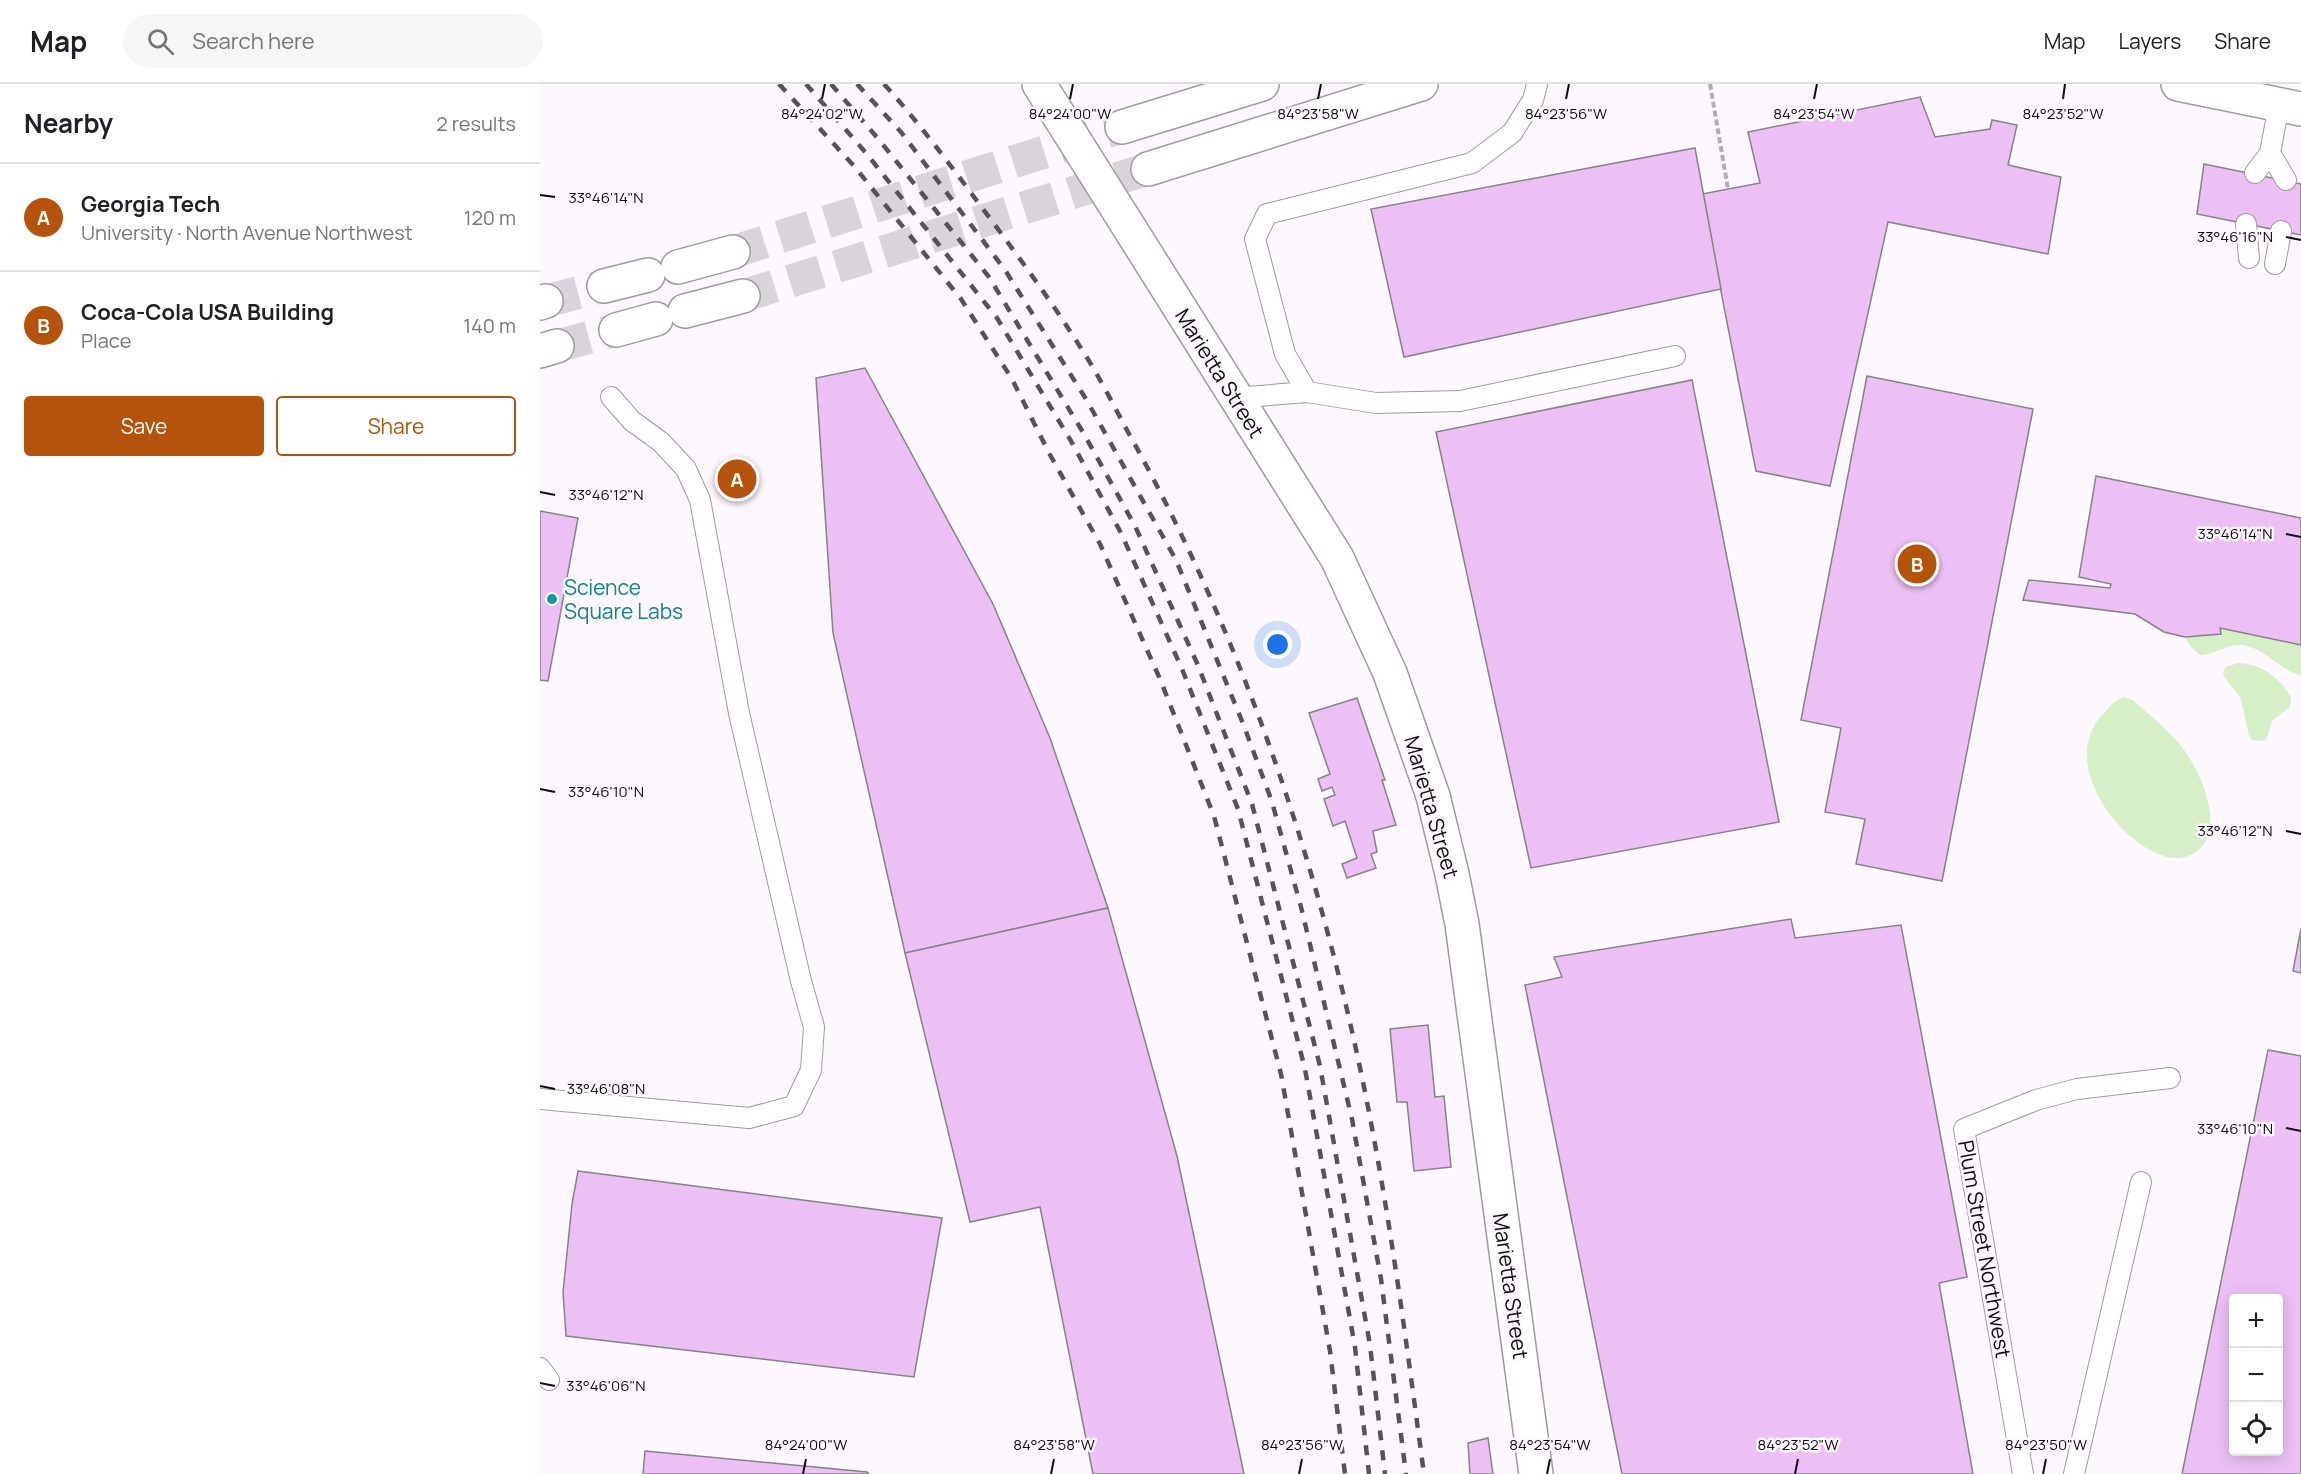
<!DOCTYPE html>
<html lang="en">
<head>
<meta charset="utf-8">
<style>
	:root { --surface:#fff; --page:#f6f6f6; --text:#202124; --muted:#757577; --line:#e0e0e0; --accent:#b45309 }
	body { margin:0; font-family:Manrope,sans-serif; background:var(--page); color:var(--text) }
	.controls { position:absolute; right:18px; bottom:18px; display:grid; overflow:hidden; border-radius:6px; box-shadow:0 3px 15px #0003 }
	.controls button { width:54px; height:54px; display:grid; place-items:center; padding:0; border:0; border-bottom:2px solid var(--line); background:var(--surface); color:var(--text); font:30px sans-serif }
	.you { position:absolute; left:738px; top:561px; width:21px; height:21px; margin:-15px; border:4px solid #fff; border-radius:50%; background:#1a73e8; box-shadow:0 0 0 9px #1a73e833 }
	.badge { display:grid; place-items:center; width:39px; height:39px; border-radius:50%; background:var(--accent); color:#fff; font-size:20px; font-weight:700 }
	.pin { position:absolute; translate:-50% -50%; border:3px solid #fff; box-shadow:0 2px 6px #0006 }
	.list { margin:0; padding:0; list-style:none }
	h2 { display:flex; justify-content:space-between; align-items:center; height:78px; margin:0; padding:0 24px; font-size:26px }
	h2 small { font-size:20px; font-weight:400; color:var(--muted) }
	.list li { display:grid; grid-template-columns:39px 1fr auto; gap:18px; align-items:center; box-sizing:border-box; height:108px; padding:0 24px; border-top:2px solid var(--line) }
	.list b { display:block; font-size:22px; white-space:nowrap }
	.list p { margin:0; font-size:20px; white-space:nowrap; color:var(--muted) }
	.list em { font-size:20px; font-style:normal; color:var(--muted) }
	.actions { display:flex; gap:12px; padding:18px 24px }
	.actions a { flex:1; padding:14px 0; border:2px solid var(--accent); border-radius:6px; text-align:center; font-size:21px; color:var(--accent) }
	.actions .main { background:var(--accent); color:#fff }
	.icon { flex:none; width:33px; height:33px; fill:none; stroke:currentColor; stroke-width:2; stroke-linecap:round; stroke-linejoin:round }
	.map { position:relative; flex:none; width:1761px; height:1390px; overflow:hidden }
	header { display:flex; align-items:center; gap:36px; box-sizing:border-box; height:84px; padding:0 30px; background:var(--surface); border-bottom:2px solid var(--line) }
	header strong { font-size:28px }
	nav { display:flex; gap:33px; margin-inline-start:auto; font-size:21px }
	.search { width:420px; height:54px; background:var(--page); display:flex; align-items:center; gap:15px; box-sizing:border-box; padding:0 21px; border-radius:33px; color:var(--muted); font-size:22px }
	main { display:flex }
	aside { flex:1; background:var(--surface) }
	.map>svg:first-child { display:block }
</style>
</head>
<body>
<header>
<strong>Map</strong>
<div class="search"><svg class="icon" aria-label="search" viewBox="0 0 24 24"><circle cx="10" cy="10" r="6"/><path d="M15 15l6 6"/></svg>Search here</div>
<nav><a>Map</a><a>Layers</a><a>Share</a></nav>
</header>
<main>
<aside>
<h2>Nearby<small>2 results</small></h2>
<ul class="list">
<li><span class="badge">A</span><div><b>Georgia Tech</b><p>University · North Avenue Northwest</p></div><em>120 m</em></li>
<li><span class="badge">B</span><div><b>Coca-Cola USA Building</b><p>Place</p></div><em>140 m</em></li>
</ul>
<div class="actions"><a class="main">Save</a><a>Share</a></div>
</aside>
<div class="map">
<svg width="1761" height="1390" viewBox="0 0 1761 1390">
	<rect width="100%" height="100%" fill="#fdf8fe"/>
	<g fill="#d7efc7">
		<path d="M1680 544 1761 561V591C1739 586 1724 563 1701 561 1686 560 1674 571 1660 571L1649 561 1645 553 1681 549Z"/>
		<path d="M1698 579C1720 579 1740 594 1751 613L1750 623 1732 637 1727 654 1724 657 1712 656 1709 652 1701 615 1683 591 1685 583Z"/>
		<path d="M1584 613 1593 616C1609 631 1628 645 1642 663 1662 689 1693 758 1645 773 1633 776 1621 772 1610 766 1566 742 1520 670 1566 627 1571 621 1576 615 1584 613Z"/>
	</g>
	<g fill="#edc0f5" stroke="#878288" stroke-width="1.5" fill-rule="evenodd">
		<polygon points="1380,13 1395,53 1450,45 1452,36 1477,41 1468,81 1521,93 1508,170 1348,138 1290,402 1216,387 1162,110 1220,99 1208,48"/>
		<polygon points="1155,64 1181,205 864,273 831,125"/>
		<polygon points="1664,80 1761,100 1761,151 1657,130"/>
		<polygon points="325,284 453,520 510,654 568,824 365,869 293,549 276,294"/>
		<polygon points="1327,292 1493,325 1402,797 1316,780 1325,735 1285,728 1301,644 1261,636"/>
		<polygon points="1152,296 1239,738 991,784 896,348"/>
		<polygon points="1556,392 1761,434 1761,561 1680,544 1681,550 1645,553 1624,548 1595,530 1483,516 1489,496 1570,504 1571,500 1539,493"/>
		<polygon points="0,427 38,434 8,597 0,596"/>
		<polygon points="817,614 845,696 842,696 856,741 833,747 837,768 831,770 836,784 807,794 802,780 817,774 805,737 793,742 784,715 795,711 792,703 782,707 778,695 790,690 769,629"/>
		<polygon points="568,824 637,1072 704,1390 553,1390 500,1123 430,1138 365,869"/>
		<polygon points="1251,835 1255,854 1361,841 1427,1193 1399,1199 1433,1390 1082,1390 985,901 1022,893 1014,873"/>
		<polygon points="1761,845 1761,889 1753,887"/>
		<polygon points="888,941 895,1013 904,1012 911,1083 874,1087 867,1018 857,1018 850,945"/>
		<path d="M1728 966 1761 972V1390H1642ZM1694 1214H1738V1368H1694Z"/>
		<polygon points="38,1087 402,1134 374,1293 26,1252 23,1208 32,1120"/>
		<polygon points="948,1354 953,1390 930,1390 928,1359"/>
		<polygon points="105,1367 327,1388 329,1390 103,1390"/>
	</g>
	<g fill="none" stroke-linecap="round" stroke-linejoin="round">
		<g stroke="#d9d4da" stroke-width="33" stroke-dasharray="33 16" stroke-linecap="butt">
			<polyline points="193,168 582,43"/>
			<polyline points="203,212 608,85"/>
			<polyline points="6,217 64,202"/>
			<polyline points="17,262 76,246"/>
		</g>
		<g stroke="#9f9aa0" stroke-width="22">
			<g id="lane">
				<polyline points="1730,69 1746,96"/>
				<polyline points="1715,89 1730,69 1739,21"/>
				<polyline points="1706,140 1709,174"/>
				<polyline points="1735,180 1741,147"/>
				<polyline points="767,308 745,270 715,155 727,130 932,79 972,49 993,16 997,0"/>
				<polyline points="695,314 767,308 836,319 920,317 1135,272"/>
				<polyline points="0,1015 209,1034 254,1022 271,986 274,943 261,897 199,629 160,416 146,385 121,358 92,337 71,313"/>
				<polyline points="0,1284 9,1296"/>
				<polyline points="1483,1390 1424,1045 1496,1016 1537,1005 1630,994"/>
				<polyline points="1534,1390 1601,1098"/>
			</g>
		</g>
		<g stroke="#9f9aa0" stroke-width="36">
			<polyline id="secondary" points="499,0 797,474 850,589 893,712 912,790 922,840 996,1390"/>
		</g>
		<g stroke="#9f9aa0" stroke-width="36">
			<g id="highway">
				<polyline points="1638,0 1761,25"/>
				<polyline points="582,43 722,0"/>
				<polyline points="608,85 881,0"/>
				<polyline points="138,183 193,168"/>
				<polyline points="64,202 108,191"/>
				<polyline points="0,219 6,217"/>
				<polyline points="145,227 203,212"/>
				<polyline points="76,246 116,235"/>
				<polyline points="0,267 17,262"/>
			</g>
		</g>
		<polyline stroke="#b1adb1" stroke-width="4" stroke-dasharray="6 3" stroke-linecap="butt" points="1170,0 1188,105"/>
		<use href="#lane" stroke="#fff" stroke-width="20"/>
		<use href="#secondary" stroke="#fff" stroke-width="33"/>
		<use href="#highway" stroke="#fff" stroke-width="33"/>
		<g stroke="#565357" stroke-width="4.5" stroke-dasharray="10 10" stroke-linecap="butt">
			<polyline points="239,0 314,82 421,215 472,295 509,369 560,460 620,595 674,732 741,990 790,1267 805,1390"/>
			<polyline points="266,0 326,69 457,234 531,357 581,449 642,585 698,725 765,985 815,1263 829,1390"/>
			<polyline points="291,0 340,57 449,193 544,350 595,442 657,579 712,720 780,982 830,1261 845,1390"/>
			<polyline points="317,0 361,48 465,186 546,315 636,476 704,642 732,718 761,823 812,1035 841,1195 866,1390"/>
			<path d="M344 0C380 40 411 82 443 125 478 172 513 219 544 269 560 294 574 322 588 348 703 554 780 783 826 1013 851 1138 867 1264 884 1390"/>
		</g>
	</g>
	<path fill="none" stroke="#0d0b0d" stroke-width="2" d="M282 15 285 0M530 15 533 0M778 15 781 0M1026 15 1029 0M1274 15 1277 0M1523 15 1525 0M0 111 15 113M1746 153 1761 156M0 408 15 411M1746 450 1761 453M0 705 15 708M1746 747 1761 750M0 1002 15 1005M1746 1044 1761 1047M0 1299 15 1302M263 1390 266 1375M511 1390 514 1375M759 1390 762 1375M1007 1390 1010 1375M1255 1390 1258 1375M1503 1390 1506 1375"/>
	<circle fill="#0f9aa8" stroke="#fdf8fe" stroke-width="2" cx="12" cy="515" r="6"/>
	<g text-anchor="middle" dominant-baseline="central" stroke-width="5" stroke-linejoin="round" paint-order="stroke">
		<g font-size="21" fill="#0d0b0d" stroke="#fdf8fe">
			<text transform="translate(680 289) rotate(58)">Marietta Street</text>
			<text transform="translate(892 723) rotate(74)">Marietta Street</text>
			<text transform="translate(1445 1165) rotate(80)">Plum Street Northwest</text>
			<text transform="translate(971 1202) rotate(82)">Marietta Street</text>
		</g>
		<g font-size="21" fill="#0d838f" stroke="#fdf8fe" text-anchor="start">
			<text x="24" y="503">Science<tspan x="24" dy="24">Square Labs</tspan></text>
		</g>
	</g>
	<g font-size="15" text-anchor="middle" fill="#0d0b0d" stroke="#fdf8fe" stroke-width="5" stroke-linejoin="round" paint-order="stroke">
		<text x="282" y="35">84°24'02"W</text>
		<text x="530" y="35">84°24'00"W</text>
		<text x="778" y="35">84°23'58"W</text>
		<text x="1026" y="35">84°23'56"W</text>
		<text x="1274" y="35">84°23'54"W</text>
		<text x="1523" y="35">84°23'52"W</text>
		<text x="66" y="119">33°46'14"N</text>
		<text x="1695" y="158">33°46'16"N</text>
		<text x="66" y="416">33°46'12"N</text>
		<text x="1695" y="455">33°46'14"N</text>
		<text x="66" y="713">33°46'10"N</text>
		<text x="1695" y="752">33°46'12"N</text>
		<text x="66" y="1010">33°46'08"N</text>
		<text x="1695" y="1050">33°46'10"N</text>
		<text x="66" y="1307">33°46'06"N</text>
		<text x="266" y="1366">84°24'00"W</text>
		<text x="514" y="1366">84°23'58"W</text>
		<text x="762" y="1366">84°23'56"W</text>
		<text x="1010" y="1366">84°23'54"W</text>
		<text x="1258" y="1366">84°23'52"W</text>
		<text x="1506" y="1366">84°23'50"W</text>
	</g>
</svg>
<div class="controls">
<button>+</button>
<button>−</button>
<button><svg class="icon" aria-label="locate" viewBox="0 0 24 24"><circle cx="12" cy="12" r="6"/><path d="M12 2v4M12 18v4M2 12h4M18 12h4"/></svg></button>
</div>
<div class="you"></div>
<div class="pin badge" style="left:197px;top:395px">A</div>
<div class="pin badge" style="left:1377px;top:480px">B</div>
</div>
</main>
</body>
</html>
